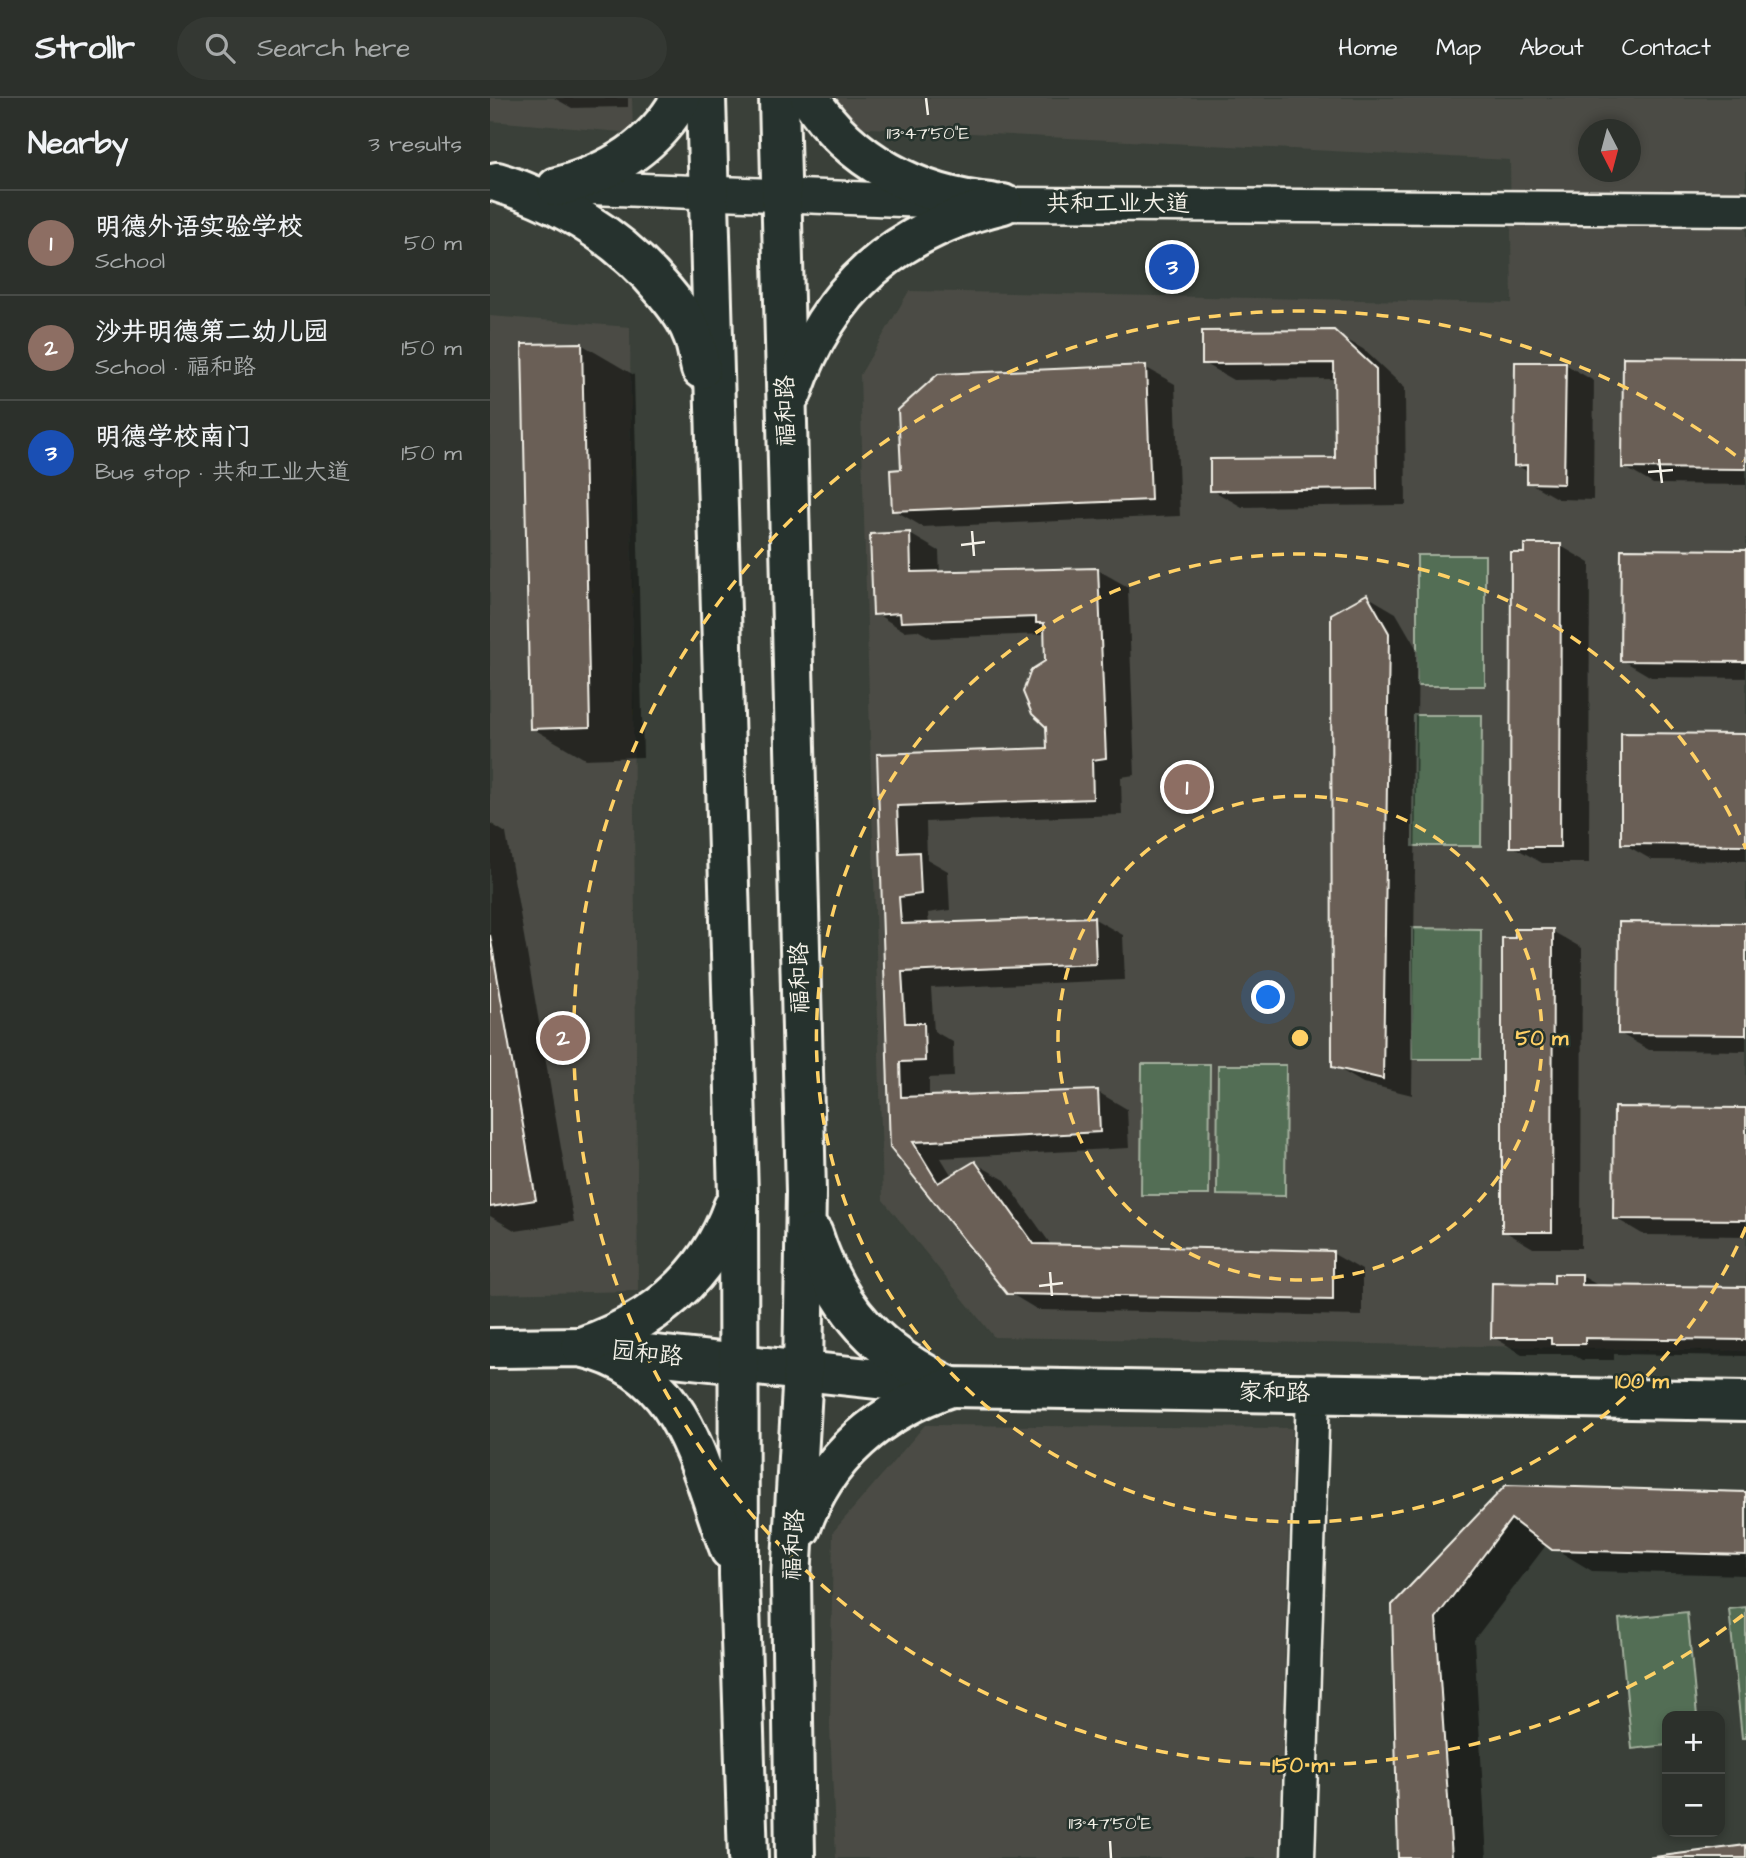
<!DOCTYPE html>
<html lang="en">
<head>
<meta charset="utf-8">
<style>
	:root { --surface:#2c302b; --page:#343833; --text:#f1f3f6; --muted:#a6a9a9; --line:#484b47; --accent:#ffd166 }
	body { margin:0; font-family:"Architects Daughter","LXGW WenKai TC",sans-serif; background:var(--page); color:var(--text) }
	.controls { position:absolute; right:21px; bottom:21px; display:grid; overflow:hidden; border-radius:14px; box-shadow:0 4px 10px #0003 }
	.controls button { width:63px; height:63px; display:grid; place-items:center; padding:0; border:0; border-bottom:2px solid var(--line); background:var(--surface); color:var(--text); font:35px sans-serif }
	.compass { position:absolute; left:1088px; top:21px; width:63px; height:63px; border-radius:50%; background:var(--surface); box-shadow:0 4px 10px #0003; rotate:174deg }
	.you { position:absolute; left:779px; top:900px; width:24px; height:24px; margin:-18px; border:5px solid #fff; border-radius:50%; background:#1a73e8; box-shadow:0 0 0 10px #1a73e833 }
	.badge { display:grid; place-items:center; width:46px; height:46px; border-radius:50%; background:var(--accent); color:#fff; font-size:23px; font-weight:700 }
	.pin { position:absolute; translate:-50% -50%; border:4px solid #fff; box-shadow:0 2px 7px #0006 }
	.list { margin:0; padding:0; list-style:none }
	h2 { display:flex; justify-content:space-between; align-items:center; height:91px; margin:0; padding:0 28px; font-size:30px }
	h2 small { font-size:23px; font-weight:400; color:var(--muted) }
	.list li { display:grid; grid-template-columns:46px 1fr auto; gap:21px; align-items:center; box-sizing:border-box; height:105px; padding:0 28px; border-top:2px solid var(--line) }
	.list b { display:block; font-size:26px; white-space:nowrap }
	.list p { margin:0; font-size:23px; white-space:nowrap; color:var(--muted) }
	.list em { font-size:23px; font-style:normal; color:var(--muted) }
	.icon { flex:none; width:38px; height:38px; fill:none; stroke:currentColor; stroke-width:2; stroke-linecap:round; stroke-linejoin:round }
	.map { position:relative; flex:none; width:1256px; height:1760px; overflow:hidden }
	header { display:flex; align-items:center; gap:42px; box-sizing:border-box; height:98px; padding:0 35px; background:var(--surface); border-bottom:2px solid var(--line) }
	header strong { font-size:33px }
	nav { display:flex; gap:38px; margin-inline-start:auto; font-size:24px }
	.search { width:490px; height:63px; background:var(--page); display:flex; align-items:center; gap:18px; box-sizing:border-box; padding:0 24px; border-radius:38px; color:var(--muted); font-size:26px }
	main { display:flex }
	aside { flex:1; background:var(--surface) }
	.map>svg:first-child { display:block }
</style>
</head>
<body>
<header>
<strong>Strollr</strong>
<div class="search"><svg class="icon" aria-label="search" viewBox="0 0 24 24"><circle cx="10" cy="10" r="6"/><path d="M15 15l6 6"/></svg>Search here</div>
<nav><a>Home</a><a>Map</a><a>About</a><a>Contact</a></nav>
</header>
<main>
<aside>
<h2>Nearby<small>3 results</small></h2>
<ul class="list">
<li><span class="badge" style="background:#8d6e63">1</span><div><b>明德外语实验学校</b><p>School</p></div><em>50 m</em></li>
<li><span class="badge" style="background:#8d6e63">2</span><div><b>沙井明德第二幼儿园</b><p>School · 福和路</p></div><em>150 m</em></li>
<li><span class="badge" style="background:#1a4fb4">3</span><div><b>明德学校南门</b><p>Bus stop · 共和工业大道</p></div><em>150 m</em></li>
</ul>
</aside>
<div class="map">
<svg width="1256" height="1760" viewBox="0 0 1256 1760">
	<rect width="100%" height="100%" fill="#3a4039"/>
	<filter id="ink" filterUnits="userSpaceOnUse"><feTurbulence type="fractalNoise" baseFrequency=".0143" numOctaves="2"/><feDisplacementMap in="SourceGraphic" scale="14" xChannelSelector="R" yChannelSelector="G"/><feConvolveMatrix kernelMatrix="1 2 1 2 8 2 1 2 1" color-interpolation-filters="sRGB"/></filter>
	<g filter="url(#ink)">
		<g fill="#4b4c45" fill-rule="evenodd">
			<polygon points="0,0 142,0 143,35 0,23"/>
			<path d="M339 0H1256V1253L504 1239 393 1102 370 277 419 193 1022 205 1020 62 340 28ZM1098 32H1140V74H1098Z"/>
			<polygon points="0,218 140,229 148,1193 0,1196"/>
			<polygon points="435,1327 802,1330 789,1760 346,1760 340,1629 343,1434"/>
		</g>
		<g fill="#536e55" stroke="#a4b09e" stroke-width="2">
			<rect x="927" y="457" width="68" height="131"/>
			<polygon points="924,617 992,617 991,748 923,748"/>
			<polygon points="922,830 991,831 990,961 922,961"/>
			<polygon points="652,966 720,966 719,1097 651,1097"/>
			<polygon points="728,967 796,967 795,1098 727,1097"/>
			<polygon points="1256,1509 1256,1640 1252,1640 1239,1511"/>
			<polygon points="1197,1514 1207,1618 1177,1618 1177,1647 1142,1651 1129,1521"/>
		</g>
		<g fill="#0007">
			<polygon points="64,0 138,0 138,9 82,10"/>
			<polygon points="843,234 873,251 915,290 916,407 752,409 722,392 846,362 846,281 743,282 713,265"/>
			<polygon points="91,246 144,277 153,659 95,661 42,630"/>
			<polygon points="1256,261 1256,387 1163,386 1134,369"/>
			<polygon points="1075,266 1104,283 1103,402 1068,401 1038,384 1039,374 1026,367"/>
			<polygon points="655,269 685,286 690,418 433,429 404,412 412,373"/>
			<polygon points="420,436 449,453 450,475 608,472 638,489 645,677 631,679 632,717 436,724 437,761 458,773 460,812 438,815 439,827 603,820 633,837 635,882 441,890 444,933 463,944 464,979 439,980 439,999 608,994 637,1011 639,1050 451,1060 462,1078 485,1065 515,1082 562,1148 842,1155 872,1172 872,1218 548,1212 518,1194 401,1049 389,657 559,652 556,536 442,540 427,532 414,533 385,515"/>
			<polygon points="1071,448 1100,465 1099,765 1052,765 1022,748 1036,457"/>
			<polygon points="1256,454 1256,580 1161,579 1132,562"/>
			<polygon points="877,498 906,515 928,553 922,997 873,985 844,968"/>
			<polygon points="1256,637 1256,763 1162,762 1132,745"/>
			<polygon points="0,725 16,735 84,1124 26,1133 0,1118"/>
			<polygon points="1256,827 1256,953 1159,952 1129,935"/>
			<polygon points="1062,833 1092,850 1091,1150 1043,1150 1014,1133 1027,842"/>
			<polygon points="1256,1012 1256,1138 1154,1137 1125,1120"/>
			<polygon points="1092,1178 1111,1189 1256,1190 1256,1258 1124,1256 1124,1262 1092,1262 1082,1256 1032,1256 1003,1239 1066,1188"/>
			<polygon points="1017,1389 1256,1396 1256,1477 1102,1473 1057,1446 984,1542 997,1760 910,1760 904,1507"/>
		</g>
		<g fill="#6a5e56" stroke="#f4f1e8" stroke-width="2">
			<polygon points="844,232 886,271 887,391 720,393 720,361 845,360 844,265 712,266 712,233"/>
			<polygon points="92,245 100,629 40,631 32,246"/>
			<polygon points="1133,259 1256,260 1256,371 1132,370"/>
			<polygon points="1025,264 1076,264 1074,386 1037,385 1037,367 1024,368"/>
			<polygon points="656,267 661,402 402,413 400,372 411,371 408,312 448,276"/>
			<polygon points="420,434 421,474 608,470 616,660 602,662 603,701 407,708 409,755 429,754 431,796 409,799 411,826 604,819 606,866 412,874 415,925 434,925 435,963 410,964 411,999 608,992 610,1034 423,1044 448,1085 485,1063 544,1146 843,1153 843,1202 517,1196 400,1049 387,656 557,650 556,629 542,616 533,594 541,572 555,563 554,525 546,525 546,519 411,524 410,515 383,517 380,436"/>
			<polygon points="1034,446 1071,446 1070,749 1020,749 1021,455 1034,455"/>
			<polygon points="1131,451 1256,452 1256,564 1130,563"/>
			<polygon points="877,496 899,535 893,981 842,969 841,516"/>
			<polygon points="1131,635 1256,636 1256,747 1131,746"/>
			<polygon points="1129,824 1256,825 1256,937 1128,936"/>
			<polygon points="1025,831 1063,831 1062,1134 1012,1134 1012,840 1025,840"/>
			<polygon points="0,837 46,1102 0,1109"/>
			<polygon points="1124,1009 1256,1010 1256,1122 1123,1121"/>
			<polygon points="1064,1176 1092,1176 1092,1187 1256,1189 1256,1242 1095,1240 1095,1246 1061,1246 1061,1240 1001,1240 1002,1185 1064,1186"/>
			<polygon points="1016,1387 1256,1394 1256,1457 1062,1452 1021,1421 946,1520 962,1760 908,1760 902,1507"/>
			<polygon points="1256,1747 1256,1760 1157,1760"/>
		</g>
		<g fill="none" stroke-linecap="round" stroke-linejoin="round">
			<g stroke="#f4f1e8" stroke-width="37">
				<g id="minor">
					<polyline points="75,89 513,106 1256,111"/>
					<polyline points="808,1760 823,1296"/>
				</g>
			</g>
			<g stroke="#f4f1e8" stroke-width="44">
				<polyline id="tertiary" points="0,1250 91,1249 461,1289 1256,1303"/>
			</g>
			<g stroke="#f4f1e8" stroke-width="44">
				<g id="secondary">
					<polyline points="216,0 248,1096 249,1477 258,1760"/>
					<polyline points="289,0 316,1094 313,1273 301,1480 305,1760"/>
					<path d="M320 0C359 62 429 99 501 105"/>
					<path d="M7 84C74 105 130 139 175 194 185 206 197 221 202 235 207 246 208 259 211 271"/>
					<path d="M67 89C120 75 164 49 191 0"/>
					<path d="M302 295C338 190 406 132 513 106"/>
					<path d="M323 1136C347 1212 389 1256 461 1289"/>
					<path d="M91 1249C196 1273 206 1363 240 1452"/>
					<path d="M91 1249C161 1225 217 1181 243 1109"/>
					<path d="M311 1430C334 1359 393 1311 461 1289"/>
				</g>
			</g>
			<use href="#minor" stroke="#26332d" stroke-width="32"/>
			<use href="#tertiary" stroke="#26332d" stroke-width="38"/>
			<use href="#secondary" stroke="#26332d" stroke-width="38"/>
		</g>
	</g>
	<path fill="none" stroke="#f4f1e8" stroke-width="2.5" d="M436 0 438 17M1169 361 1172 385M1158 374 1183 372M482 433 484 458M471 447 495 444M560 1174 562 1198M549 1188 573 1185M620 1743 621 1760"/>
	<g fill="none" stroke="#ffd166" stroke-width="3.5" stroke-dasharray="12 9">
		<circle cx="810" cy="940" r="242"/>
		<path d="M1256 1129A484 484 0 1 1 1256 751"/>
		<path d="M1253 1517A727 727 0 1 1 1253 363"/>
	</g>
	<g text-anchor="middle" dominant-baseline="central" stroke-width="5" stroke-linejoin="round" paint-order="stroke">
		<g font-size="24" fill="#f4f1e8" stroke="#26332d">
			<text x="628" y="106">共和工业大道</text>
			<text transform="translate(296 313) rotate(-91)">福和路</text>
			<text transform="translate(310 880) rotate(-91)">福和路</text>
			<text transform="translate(157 1256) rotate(6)">园和路</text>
			<text transform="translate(784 1295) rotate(1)">家和路</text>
			<text transform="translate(304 1447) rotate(-87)">福和路</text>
		</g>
	</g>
	<g font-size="18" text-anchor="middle" fill="#f4f1e8" stroke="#26332d" stroke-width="5" stroke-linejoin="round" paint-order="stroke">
		<text x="438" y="41">113°47'50"E</text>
		<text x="620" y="1731">113°47'50"E</text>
	</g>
	<circle cx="810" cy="940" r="10" fill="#ffd166" stroke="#26332d" stroke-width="3.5"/>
	<g font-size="21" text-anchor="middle" font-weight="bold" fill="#ffd166" stroke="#26332d" stroke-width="5" stroke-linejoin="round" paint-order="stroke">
		<text x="1052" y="947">50 m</text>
		<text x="1152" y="1290">100 m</text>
		<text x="810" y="1674">150 m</text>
	</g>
</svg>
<div class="controls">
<button>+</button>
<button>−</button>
</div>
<svg class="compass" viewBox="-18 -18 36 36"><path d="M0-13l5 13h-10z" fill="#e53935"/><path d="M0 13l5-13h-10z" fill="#a6a9a9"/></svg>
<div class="you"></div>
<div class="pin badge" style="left:697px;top:689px;background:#8d6e63">1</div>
<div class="pin badge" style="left:73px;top:940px;background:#8d6e63">2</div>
<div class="pin badge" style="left:682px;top:169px;background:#1a4fb4">3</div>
</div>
</main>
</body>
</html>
